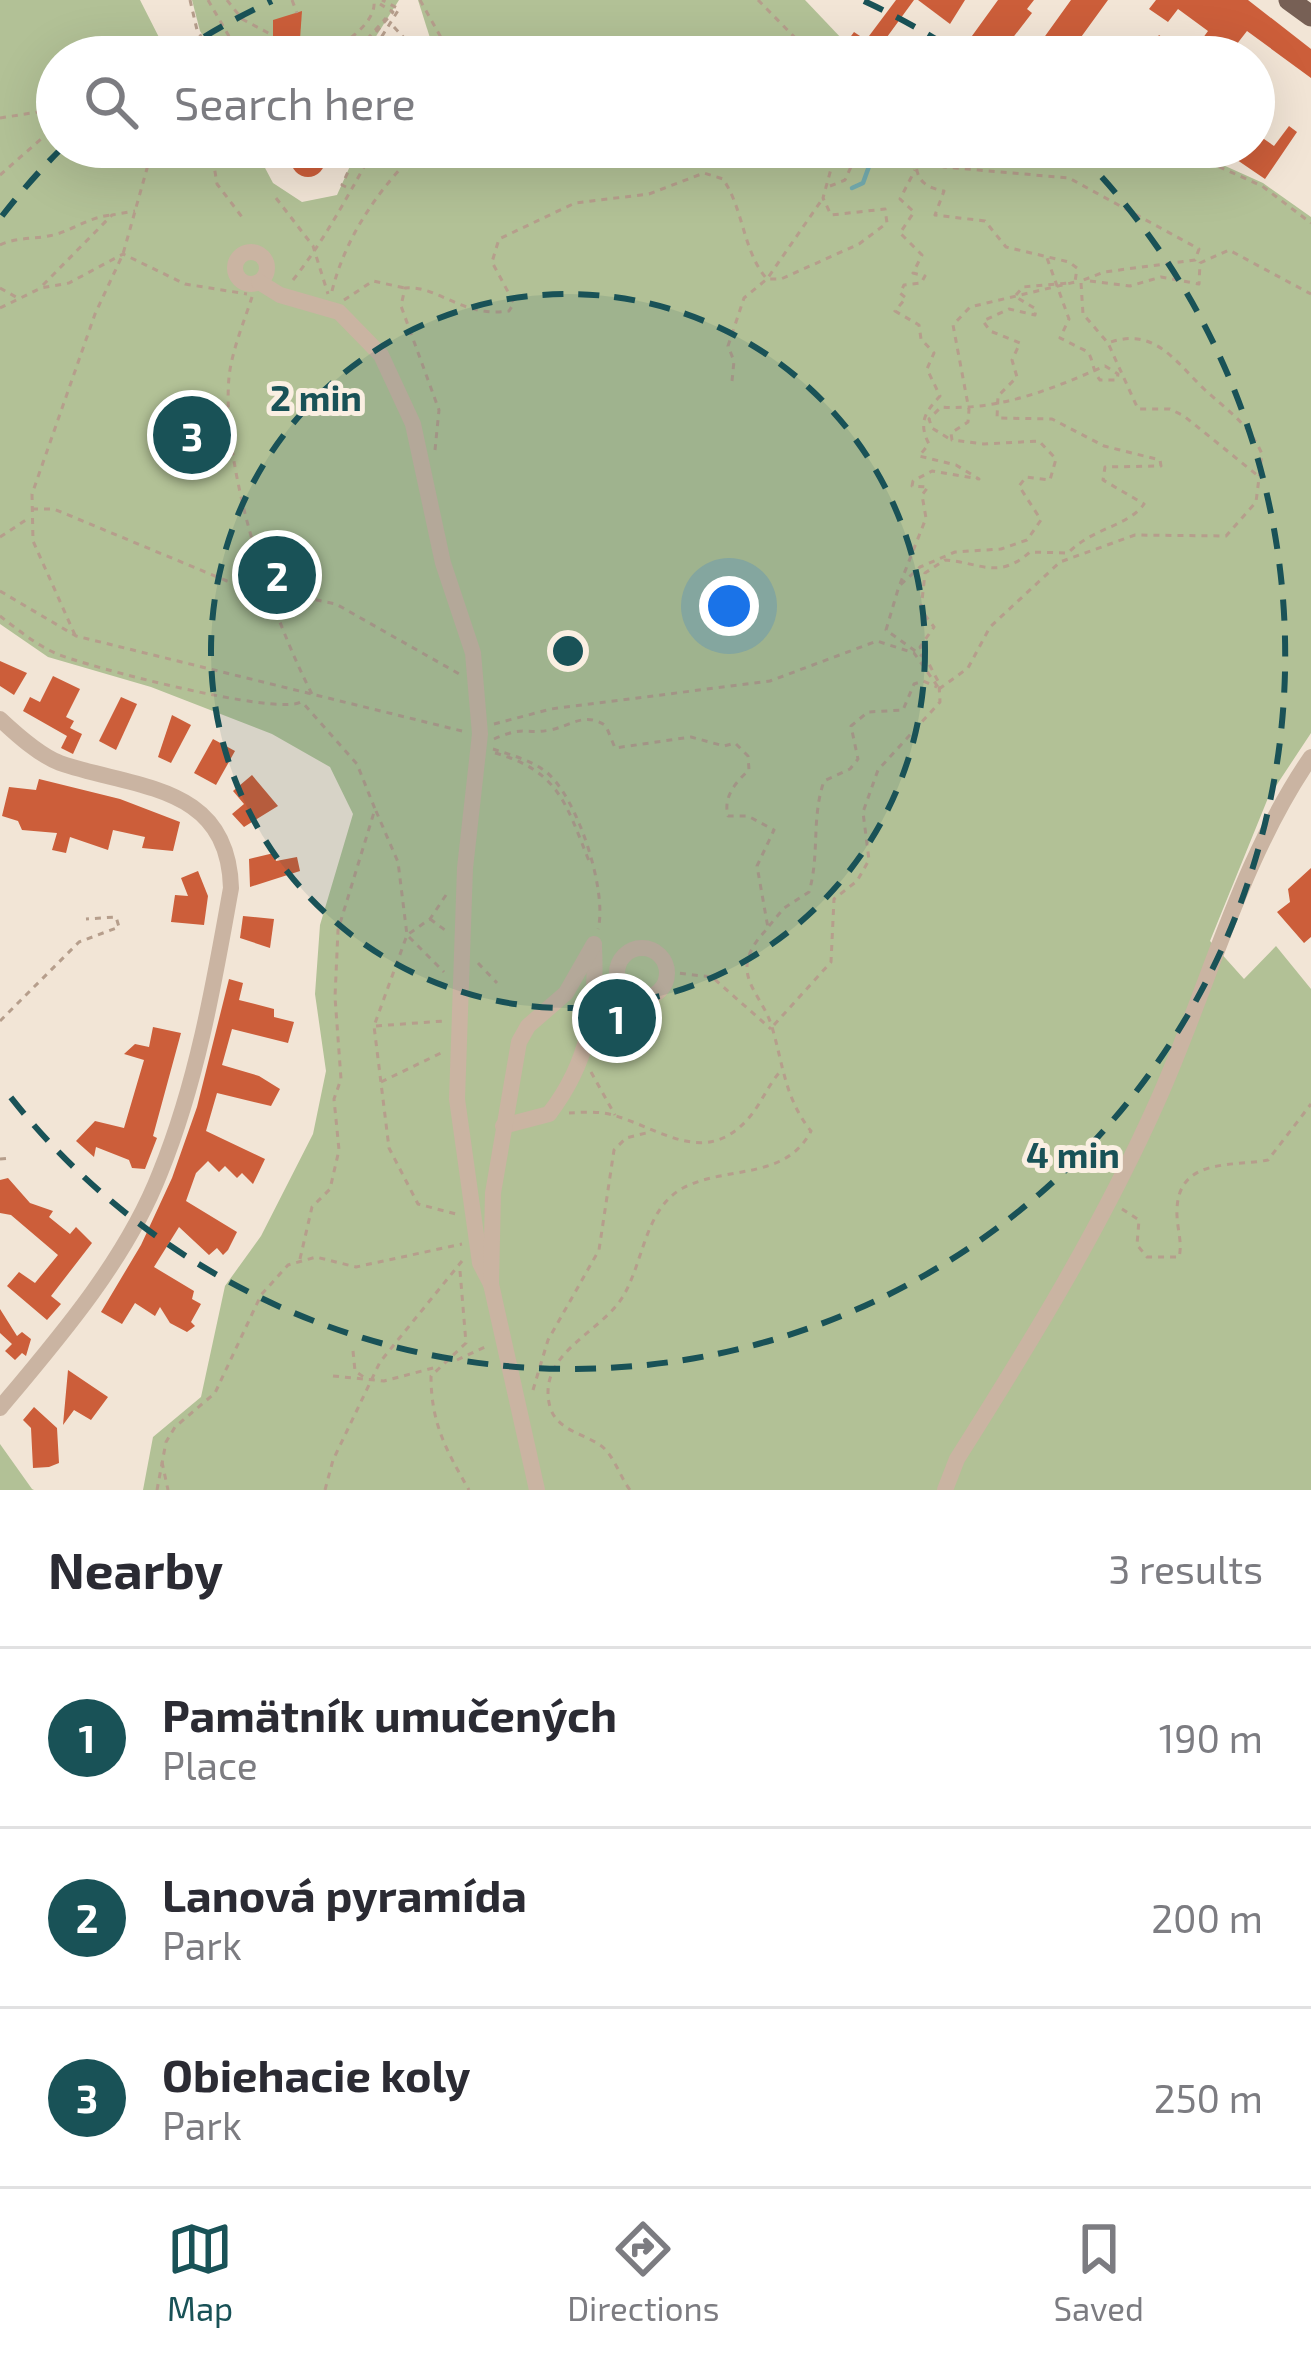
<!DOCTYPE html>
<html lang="en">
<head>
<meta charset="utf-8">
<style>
	:root { --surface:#fff; --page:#f2f2f3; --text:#2b2b33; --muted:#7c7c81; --line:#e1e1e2; --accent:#195257 }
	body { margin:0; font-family:"Exo 2",sans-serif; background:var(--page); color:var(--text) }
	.you { position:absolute; left:729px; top:606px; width:42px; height:42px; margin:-30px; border:9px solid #fff; border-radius:50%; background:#1a73e8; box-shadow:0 0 0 18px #1a73e833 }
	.badge { display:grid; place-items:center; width:78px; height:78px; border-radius:50%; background:var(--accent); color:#fff; font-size:39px; font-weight:700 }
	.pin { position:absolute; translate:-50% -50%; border:6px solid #fff; box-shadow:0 3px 12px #0006 }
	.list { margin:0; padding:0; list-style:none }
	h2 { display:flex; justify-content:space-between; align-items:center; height:156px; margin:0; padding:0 48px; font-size:51px }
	h2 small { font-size:39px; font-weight:400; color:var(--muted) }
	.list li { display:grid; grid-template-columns:78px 1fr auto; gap:36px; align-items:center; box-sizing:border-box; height:180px; padding:0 48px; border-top:3px solid var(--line) }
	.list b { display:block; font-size:45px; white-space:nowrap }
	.list p { margin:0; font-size:39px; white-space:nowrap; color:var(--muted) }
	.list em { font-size:39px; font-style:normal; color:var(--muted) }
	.icon { flex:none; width:66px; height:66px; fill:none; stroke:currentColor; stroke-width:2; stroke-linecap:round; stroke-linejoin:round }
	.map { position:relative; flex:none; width:1311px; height:1490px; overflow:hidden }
	.search { position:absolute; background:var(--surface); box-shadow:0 12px 48px #0002; left:36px; right:36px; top:36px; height:132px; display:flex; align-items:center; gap:30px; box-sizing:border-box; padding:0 42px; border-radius:66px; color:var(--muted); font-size:45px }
	.sheet { height:696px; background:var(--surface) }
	nav { display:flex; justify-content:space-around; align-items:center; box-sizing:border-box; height:168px; border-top:3px solid var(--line); background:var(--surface); font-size:33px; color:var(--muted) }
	nav a { display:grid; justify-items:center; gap:6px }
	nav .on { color:var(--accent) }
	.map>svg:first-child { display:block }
</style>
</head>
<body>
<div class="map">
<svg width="1311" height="1490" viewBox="0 0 1311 1490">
	<rect width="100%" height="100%" fill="#f2e5d6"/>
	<g fill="#b2c196">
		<polygon points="0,0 140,0 169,57 57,57 57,147 254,147 273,183 302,202 337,195 355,155 351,147 1183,147 1263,183 1311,217 1311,733 1268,798 1210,941 1244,979 1276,946 1311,989 1311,1490 143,1490 153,1437 201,1397 225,1286 261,1236 313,1134 326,1071 315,994 320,925 353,814 330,767 272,734 151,687 48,657 0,624"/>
		<polygon points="192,0 399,0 363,57 216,57 200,31"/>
		<polygon points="418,0 805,0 843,40 847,57 436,57"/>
		<polygon points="0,1444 32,1489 34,1490 0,1490"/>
	</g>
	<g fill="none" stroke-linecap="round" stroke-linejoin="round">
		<polyline stroke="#74adb0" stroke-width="4.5" points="852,188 863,183 876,147"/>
	</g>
	<g fill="#cc5e3a">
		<polygon points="896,0 914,0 879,48 891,57 857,57 843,47 854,32 866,40"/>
		<polygon points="918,0 965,0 950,24"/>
		<polygon points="998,0 1034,0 1027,9 1032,13 998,57 978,57 964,47"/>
		<polygon points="1071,0 1108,0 1076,44 1093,57 1030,57"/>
		<polygon points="1156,0 1248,0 1311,49 1311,78 1247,31 1233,49 1226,44 1216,57 1189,57 1208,31 1178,9 1168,22 1149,9"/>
		<polygon points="302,11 300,39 273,39 273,20"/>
		<polygon points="1159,35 1170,43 1160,57 1143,57"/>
		<polygon points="1289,126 1297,132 1265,179 1218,147 1254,147 1254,132 1274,146"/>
		<circle cx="308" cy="160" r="17"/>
		<polygon points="0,661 27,673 14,695 0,686"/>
		<polygon points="53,676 80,689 66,717 74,721 70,728 82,734 73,754 61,748 67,736 23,711 30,697 40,702"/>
		<polygon points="121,697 137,704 116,750 99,741"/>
		<polygon points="172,715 191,725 171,763 158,757"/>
		<polygon points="213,739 235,751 216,785 194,773"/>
		<polygon points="252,775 278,806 244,827 232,814 244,804 233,791"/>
		<polygon points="39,779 120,799 180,822 173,851 142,848 145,837 113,830 108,850 70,837 66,853 52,850 57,833 22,830 18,821 2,816 9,787 36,790"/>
		<polygon points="274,853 276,861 297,857 300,871 250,887 249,859"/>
		<polygon points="1311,868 1311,937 1304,943 1277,912 1290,902 1288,889"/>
		<polygon points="198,871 208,896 204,925 171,922 175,895 188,896 181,878"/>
		<polygon points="243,916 274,919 270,948 240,938"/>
		<polygon points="229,979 243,983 239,1000 274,1009 274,1017 294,1022 288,1043 232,1029 222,1065 259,1076 280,1089 271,1106 217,1093 206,1131 265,1159 253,1184 242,1173 237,1178 225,1166 219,1172 208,1161 196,1173 186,1201 237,1232 228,1250 223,1255 217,1248 209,1255 179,1227 154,1267 194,1291 192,1299 201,1304 191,1322 195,1326 187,1332 170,1323 160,1307 155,1316 135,1303 122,1324 101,1312 141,1245 172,1178 197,1107"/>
		<polygon points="153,1027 181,1033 153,1136 157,1138 145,1169 132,1168 129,1160 96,1147 94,1157 76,1141 95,1121 124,1128 144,1060 124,1054 135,1044 149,1047"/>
		<polygon points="8,1178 30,1203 53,1211 49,1217 70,1234 76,1227 92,1243 51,1296 61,1304 47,1320 7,1286 19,1272 35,1283 58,1255 11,1215 0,1213 0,1180"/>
		<polygon points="0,1309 17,1336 22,1332 31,1339 26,1356 22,1353 15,1360 5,1351 12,1344 0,1333"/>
		<polygon points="68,1370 108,1397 91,1420 74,1410 63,1425"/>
		<polygon points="34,1407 57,1428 59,1463 49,1467 33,1468 31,1428 23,1420"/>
	</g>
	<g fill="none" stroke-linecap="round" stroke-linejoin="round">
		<g stroke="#b69e8c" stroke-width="3" stroke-dasharray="6 6" stroke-linecap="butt">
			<polyline points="190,0 197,30 214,57"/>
			<polyline points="208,0 230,38 258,57"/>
			<polyline points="227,0 242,19 272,35"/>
			<polyline points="292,0 297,13"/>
			<polyline points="420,0 452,57"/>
			<polyline points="758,0 814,57"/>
			<polyline points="394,27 417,52"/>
			<polyline points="376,32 393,12 380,4"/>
			<polyline points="294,57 305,36"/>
			<path d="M321 57C342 45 377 24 374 0"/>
			<polyline points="351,57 386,18"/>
			<polyline points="369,57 399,9 382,0"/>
			<polyline points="0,118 38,112 57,122"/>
			<polyline points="188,147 213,169"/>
			<polyline points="211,147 217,184 242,217"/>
			<polyline points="300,147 301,156 319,154"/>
			<polyline points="917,147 916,156 944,167 1069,178 1199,249 1195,260 1104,272 1081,281"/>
			<polyline points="1175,147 1262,186 1311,223"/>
			<polyline points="154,150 179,147"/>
			<polyline points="325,154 346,147 348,172 342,185 350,189"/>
			<path d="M916 157C915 180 924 187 944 191L935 215 985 221 1006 247 1069 262 1077 268 1075 282"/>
			<polyline points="0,175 57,125"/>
			<polyline points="830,186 845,180 860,147"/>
			<polyline points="276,198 313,246 328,294"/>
			<path d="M0 245C19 236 37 240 57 234 76 228 90 217 112 215"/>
			<path d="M293 280C323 242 345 201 369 158"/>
			<polyline points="1090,281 1130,286 1161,277 1199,284 1200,263 1229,250 1311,294"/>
			<polyline points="1081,283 1083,314 1108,343 1138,409 1170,409 1184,416 1257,475"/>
			<polyline points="43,285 112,215 135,211"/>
			<polyline points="0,288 16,297"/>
			<path d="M332 291C346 235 381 185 422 147"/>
			<polyline points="1016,295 1023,287 1068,283"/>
			<path d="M252 297C244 322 232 350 229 377 221 468 271 615 313 696"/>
			<polyline points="344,300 373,281 405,288"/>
			<polyline points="0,308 41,288 69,283 123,254 185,284 247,294"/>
			<polyline points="732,381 734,361 728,346 744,298 767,279 821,201"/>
			<path d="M948 438 932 428 929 419 941 407C999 411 1052 389 1105 366L1118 374 1117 380H1100C1092 370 1094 362 1088 352L1060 338 1069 319 1047 258"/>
			<path d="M435 450 439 410 401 306 405 288C438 285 462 318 509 311L514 303 492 262 499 239 575 203 649 194 704 173 723 179C744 210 743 252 767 279H781L859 244 887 223 885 209 831 215 823 198 837 147"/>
			<polyline points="32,509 54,509 227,581 336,604 461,675"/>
			<polyline points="0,537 29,518"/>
			<path d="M900 584 926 518 922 495 928 487 912 486 913 481 932 471 979 479 956 465 919 456 929 444C918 423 925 412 940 396L927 369 934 353 921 339 919 325 895 311 906 298 900 293 904 285 921 283 925 276 913 273 922 255 900 233 914 212 900 199 915 170"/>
			<polyline points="0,591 76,636 462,731"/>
			<path d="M0 616C17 629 35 644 55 653 87 667 276 716 301 702"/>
			<polyline points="75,635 33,541 32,494 95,314 123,254 153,147"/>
			<polyline points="925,658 886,630 899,586 920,567 955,552 1001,549 1027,540 1041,520 1019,486 1026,477 1050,480 1056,459 1039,441 984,444 952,440 951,433 968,422 969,410 953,325 970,307 1075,282"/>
			<path d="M939 689 968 668 990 627 1060 562 1135 535 1226 536 1256 502 1262 454C1249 424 1227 410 1204 389 1175 361 1154 326 1108 343"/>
			<polyline points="494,724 551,709 770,681 877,641 914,653 938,687"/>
			<path d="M494 739C526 725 523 735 550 730 571 726 585 711 606 726L615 748 691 737 724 746 735 743 748 756 749 770C735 783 723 797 728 816H748L774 830 757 866 768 928C724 973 761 990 772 1027 783 1064 785 1099 811 1131 785 1181 727 1165 683 1188 644 1209 644 1263 622 1298 599 1334 536 1354 550 1407 557 1430 582 1433 600 1445 613 1453 620 1477 630 1490"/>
			<path d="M493 749C511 755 530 760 545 771 577 795 608 892 598 929"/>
			<path d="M495 753C559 771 566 804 589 861"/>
			<polyline points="376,811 398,862 407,935 444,972"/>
			<polyline points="446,895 430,919 407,935 374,1026 389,1148 418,1204 456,1214"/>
			<polyline points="430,919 445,930"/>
			<path d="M769 926 784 908 809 892C820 854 811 819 824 781L850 769 858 759 851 726 868 712 903 710 914 684 923 681 937 687"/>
			<polyline points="478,963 497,983"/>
			<polyline points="668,972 712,977 771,1029"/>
			<polyline points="0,1021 79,942 119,927 116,917 86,919"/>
			<path d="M774 1025 831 962 834 899 857 881 869 860 863 812 878 770 940 702 939 683 920 647 934 627 921 610 925 573 945 560C982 563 998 580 1030 552L1068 553C1092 528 1129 526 1144 504L1103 480 1105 467 1161 466 1160 460 1104 446 1052 419 997 418 998 396 1017 377 1012 360 1020 343 990 331 983 321 1009 309 1035 315 1036 309 1016 297"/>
			<polyline points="376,1026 444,1021"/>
			<polyline points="591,1072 615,1115"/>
			<polyline points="381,1082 443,1052"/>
			<path d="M569 1113C584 1112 602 1111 616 1116 662 1130 705 1166 747 1120 760 1106 767 1087 779 1073"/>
			<polyline points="0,1159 10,1158"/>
			<path d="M1122 1209 1139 1220 1137 1245 1147 1257H1179C1183 1242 1176 1226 1177 1209 1179 1157 1233 1167 1268 1160L1311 1104"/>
			<polyline points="300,1259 312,1207 330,1189 339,1150 334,1099 341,1079 335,997 338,930 375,809 357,764 302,702"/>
			<path d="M460 1271 466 1343 431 1376C431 1423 446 1450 469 1490"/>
			<polyline points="353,1351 355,1371 368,1380"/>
			<polyline points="457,1360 487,1346"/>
			<polyline points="333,1376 384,1381 437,1367"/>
			<polyline points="533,1390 548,1340 599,1250 614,1150 626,1138 650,1132"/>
			<polyline points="162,1462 168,1490"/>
			<polyline points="157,1490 166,1442 175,1427 215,1393 261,1295 288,1265 316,1257 356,1267 462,1244"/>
			<polyline points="325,1490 333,1460 380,1362 462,1261"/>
		</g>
		<g stroke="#cab4a2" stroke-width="16">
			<circle cx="251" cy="268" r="16"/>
			<polyline points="259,282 280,295 339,312 381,355 413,424 443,563 473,653 480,734 465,868 457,1099 480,1263 491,1284"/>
			<path d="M0 719C16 734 39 755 60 763 135 789 228 783 231 888 214 984 197 1082 160 1173 126 1260 59 1338 0 1408"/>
			<circle cx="642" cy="973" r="25"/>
			<path d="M503 1126 549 1114C589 1062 597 1010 594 946"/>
			<polyline points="537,1490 491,1284 493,1193 519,1042 528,1026 566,993 594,944"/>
			<path d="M945 1490 957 1459C1031 1342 1102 1226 1158 1100 1209 986 1240 860 1311 757"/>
		</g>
		<polyline stroke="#776055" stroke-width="21" points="1289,0 1311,16"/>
	</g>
	<circle cx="568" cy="651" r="357" fill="#195257" fill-opacity=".12"/>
	<g fill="none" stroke="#195257" stroke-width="6" stroke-dasharray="21 15">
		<circle cx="568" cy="651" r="357"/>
		<path d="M2 216A714 714 0 0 1 59 151M174 56A714 714 0 0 1 272 1M864 1A714 714 0 0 1 962 56M1077 151A714 714 0 1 1 2 1086"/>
	</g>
	<circle cx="568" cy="651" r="18" fill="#195257" stroke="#faefe2" stroke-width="6"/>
	<g font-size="36" text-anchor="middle" font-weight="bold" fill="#195257" stroke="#faefe2" stroke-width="10" stroke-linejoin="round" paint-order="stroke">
		<text x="316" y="411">2 min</text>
		<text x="1073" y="1168">4 min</text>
	</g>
</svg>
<div class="you"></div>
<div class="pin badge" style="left:617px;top:1018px">1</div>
<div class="pin badge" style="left:277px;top:575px">2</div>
<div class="pin badge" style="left:192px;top:435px">3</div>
<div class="search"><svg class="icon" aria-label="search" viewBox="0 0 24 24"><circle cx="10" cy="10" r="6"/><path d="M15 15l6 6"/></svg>Search here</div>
</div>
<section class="sheet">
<h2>Nearby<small>3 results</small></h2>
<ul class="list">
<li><span class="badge">1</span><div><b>Pamätník umučených</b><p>Place</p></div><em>190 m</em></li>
<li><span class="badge">2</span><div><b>Lanová pyramída</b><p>Park</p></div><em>200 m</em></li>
<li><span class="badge">3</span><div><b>Obiehacie koly</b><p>Park</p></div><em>250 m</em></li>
</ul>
</section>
<nav>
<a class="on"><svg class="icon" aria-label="map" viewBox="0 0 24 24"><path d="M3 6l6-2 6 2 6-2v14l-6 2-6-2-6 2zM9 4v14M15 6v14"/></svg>Map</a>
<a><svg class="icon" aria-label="directions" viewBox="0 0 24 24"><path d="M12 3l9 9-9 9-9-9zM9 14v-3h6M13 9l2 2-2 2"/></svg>Directions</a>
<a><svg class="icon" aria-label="saved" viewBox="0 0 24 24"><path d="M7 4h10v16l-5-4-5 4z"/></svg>Saved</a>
</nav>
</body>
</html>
